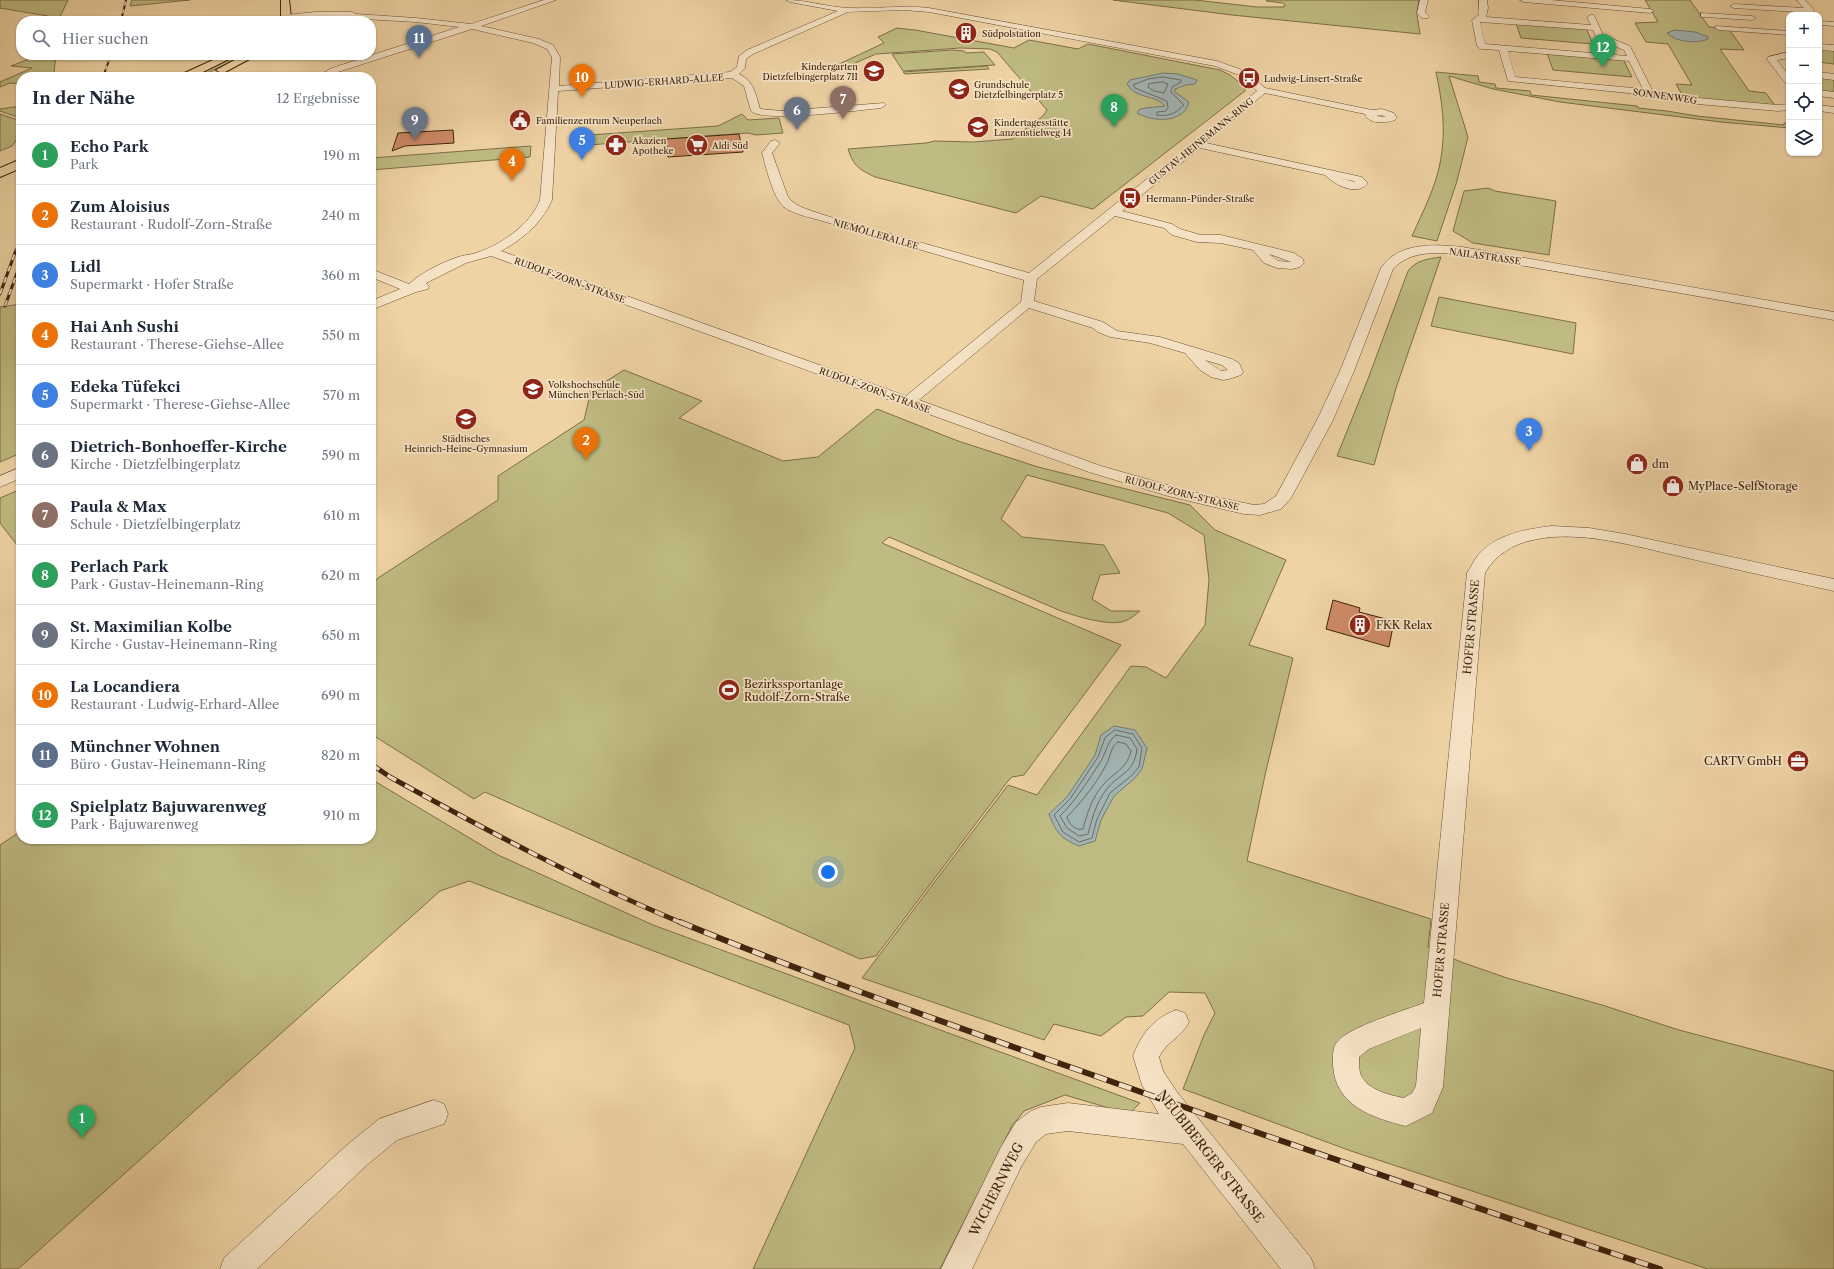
<!DOCTYPE html>
<html lang="de">
<head>
<meta charset="utf-8">
<style>
	:root { --surface:#fff; --page:#f2f2f3; --text:#1f2937; --muted:#747a83; --line:#e0e1e3; --accent:#8f2418 }
	body { margin:0; font-family:"Libre Caslon Text",serif; background:var(--page); color:var(--text) }
	.controls { position:absolute; right:12px; top:12px; display:grid; overflow:hidden; border-radius:8px; box-shadow:0 1px 3px #0004 }
	.controls button { width:36px; height:36px; display:grid; place-items:center; padding:0; border:0; border-bottom:1px solid var(--line); background:var(--surface); color:var(--text); font:20px sans-serif }
	.you { position:absolute; left:828px; top:872px; width:14px; height:14px; margin:-10px; border:3px solid #fff; border-radius:50%; background:#1a73e8; box-shadow:0 0 0 6px #1a73e833 }
	.badge { display:grid; place-items:center; width:26px; height:26px; border-radius:50%; background:var(--accent); color:#fff; font-size:13px; font-weight:700 }
	.pin { position:absolute; translate:-50% -33px; filter:drop-shadow(0 1px 2px #0008) }
	.pin::after { content:''; position:absolute; top:21px; width:14px; height:12px; background:inherit; clip-path:polygon(0 0,100% 0,50% 100%) }
	.list { margin:0; padding:0; list-style:none }
	h2 { display:flex; justify-content:space-between; align-items:center; height:52px; margin:0; padding:0 16px; font-size:17px }
	h2 small { font-size:13px; font-weight:400; color:var(--muted) }
	.list li { display:grid; grid-template-columns:26px 1fr auto; gap:12px; align-items:center; box-sizing:border-box; height:60px; padding:0 16px; border-top:1px solid var(--line) }
	.list b { display:block; font-size:15px; white-space:nowrap }
	.list p { margin:0; font-size:13px; white-space:nowrap; color:var(--muted) }
	.list em { font-size:13px; font-style:normal; color:var(--muted) }
	.icon { flex:none; width:22px; height:22px; fill:none; stroke:currentColor; stroke-width:2; stroke-linecap:round; stroke-linejoin:round }
	.map { position:relative; flex:none; width:1834px; height:1269px; overflow:hidden }
	.search { position:absolute; background:var(--surface); box-shadow:0 1px 3px #0004; left:16px; top:16px; width:360px; height:44px; display:flex; align-items:center; gap:10px; box-sizing:border-box; padding:0 14px; border-radius:16px; color:var(--muted); font-size:15px }
	.panel { position:absolute; background:var(--surface); box-shadow:0 1px 3px #0004; left:16px; top:72px; width:360px; height:772px; border-radius:16px }
	.map>svg:first-child { display:block }
</style>
</head>
<body>
<div class="map">
<svg width="1834" height="1269" viewBox="0 0 1834 1269">
	<rect width="100%" height="100%" fill="#efd3a5"/>
	<filter id="stains"><feTurbulence type="fractalNoise" baseFrequency=".005" numOctaves="4"/><feColorMatrix values="0 0 0 0 .2 0 0 0 0 .09 0 0 0 0 .02 0 0 0 .5 -.17"/></filter>
	<radialGradient id="worn" r=".72"><stop offset=".6" stop-color="#630" stop-opacity="0"/><stop offset="1" stop-color="#630" stop-opacity=".3"/></radialGradient>
	<g fill="#bfbb82" stroke="#7e6e48">
		<polygon points="0,0 68,0 58,21 45,21 48,16 0,8"/>
		<polygon points="132,0 190,0 130,6"/>
		<polygon points="1113,0 1195,0 1257,7 1284,7 1285,5 1283,3 1266,1 1267,0 1419,0 1417,15 1420,34 1232,15"/>
		<polygon points="1645,0 1690,0 1709,27 1728,28 1744,50 1720,49 1749,91 1766,93 1776,107 1684,98 1676,84 1692,85 1668,44 1646,42 1635,23 1658,22"/>
		<polygon points="322,16 331,17 334,20 299,21 305,17"/>
		<polygon points="1516,23 1586,28 1593,44 1521,38"/>
		<path d="M897 28 915 30 1014 48 1029 40 1078 49 1088 44 1220 70 1230 75 1245 87V91L1093 209 1041 196 1016 213 875 177C859 169 854 167 848 149L926 143 935 141 974 142 1012 139 1043 116 1047 110 997 52 990 49 960 48 876 54 846 67 837 65 884 43 878 37Z"/>
		<polygon points="1819,48 1834,49 1834,64 1819,62"/>
		<polygon points="953,50 964,51 966,53 984,52 995,65 903,71 892,54"/>
		<polygon points="1547,53 1623,59 1632,77 1553,70"/>
		<polygon points="39,55 56,55 54,72 51,77 21,77 21,84 10,83 0,87 0,82 32,68 11,66"/>
		<polygon points="235,55 246,55 199,77 191,77"/>
		<polygon points="987,66 989,69 905,74 903,72"/>
		<path d="M1436 72 1478 76 1479 82 1495 84 1496 88 1530 91 1531 95 1637 106 1638 108 1667 111 1697 116 1784 125V123H1789V128L1721 122 1560 102 1493 89 1449 76 1468 137 1457 181 1437 241 1412 236C1423 211 1437 185 1441 158 1446 129 1442 100 1436 72Z"/>
		<polygon points="1819,76 1834,77 1834,94 1819,93"/>
		<polygon points="21,106 21,118 0,111 0,109"/>
		<polygon points="0,114 21,121 21,134 12,146 0,151"/>
		<polygon points="742,114 748,120 779,118 783,133 756,135 748,133 575,146 575,136 718,126"/>
		<polygon points="531,146 530,157 371,170 371,158"/>
		<polygon points="1488,188 1495,191 1556,201 1549,255 1473,243 1453,231 1464,191"/>
		<path d="M1441 257 1397 385 1374 465 1337 456 1368 379 1408 271C1416 260 1428 259 1441 257Z"/>
		<polygon points="1439,297 1576,323 1573,354 1431,326"/>
		<polygon points="21,304 21,453 0,462 0,307"/>
		<path d="M624 370 702 401 679 418 783 461 818 457 877 409 958 441 1038 467 1190 505 1215 530 1286 560 1249 645 1293 658 1265 775 1247 861 1431 919 1428 947 1461 962 1507 978 1602 1005 1679 1030 1834 1071V1269H1708L1351 1151 1183 1089 1204 1035 1215 1013 1205 993 1169 992 1143 1016 1126 1017 1101 1036 1054 1024 1044 1040 862 978 1008 785 1037 795 1131 666 1146 667 1166 678 1205 625 1209 580 1204 535 1168 513 1027 475 1001 519 1022 537 1104 545 1120 573 1100 575 1092 599 1111 611H1140C1136 614 1132 618 1127 620 1113 628 1076 616 1061 611L889 537 882 543 1121 645 1024 775 1012 777 1008 781 876 956 860 959 485 792 474 799 371 734V587L378 578 498 500V476L584 420 589 399 583 396Z"/>
		<polygon points="21,489 21,550 0,523 0,498"/>
		<polygon points="371,779 498,855 653,925 1140,1103 1129,1114 1065,1095 1024,1111 1012,1126 940,1269 753,1269 855,1048 849,1025 469,881 440,891 18,1269 0,1269 0,845 21,831 21,839 371,839"/>
	</g>
	<g fill="#a0b4b3" stroke="#797a71">
		<path d="M1675 30 1695 32 1708 37V39C1697 44 1675 42 1667 33Z"/>
		<path d="M1163 73 1178 74 1197 80 1195 84 1186 85 1175 89V92L1189 102C1184 124 1152 122 1137 113L1140 109 1146 108 1165 106C1158 95 1134 99 1127 84L1130 80Z"/>
		<path d="M1114 726 1135 730 1147 748 1142 769 1134 779 1114 796 1101 820 1095 841 1079 846C1060 838 1056 832 1049 814L1067 797 1095 755 1101 735Z"/>
	</g>
	<g fill="none" stroke-linecap="round" stroke-linejoin="round">
		<g stroke="#6f6b60" stroke-width="1">
			<path d="M1163 77 1181 80V82L1172 87 1171 92 1184 105C1177 113 1167 117 1157 115V112L1166 111 1168 108 1167 101 1135 88 1133 85 1148 79Z"/>
			<polygon points="1163,82 1168,84 1164,93 1154,91 1148,87 1149,84"/>
			<polygon points="1115,730 1133,734 1142,748 1139,767 1131,776 1110,793 1097,819 1092,838 1079,842 1063,832 1054,815 1070,799 1098,757 1105,738"/>
			<path d="M1116 735 1130 738 1137 749C1134 774 1119 773 1106 790 1096 803 1092 819 1088 834L1079 836 1067 828 1060 816C1076 800 1088 781 1101 761 1107 751 1106 743 1116 735Z"/>
			<path d="M1118 742 1126 744 1131 751C1127 769 1113 773 1102 786 1092 798 1087 814 1083 829 1075 831 1069 824 1067 817 1083 800 1098 782 1108 761 1111 754 1111 746 1118 742Z"/>
		</g>
	</g>
	<g fill="#ce8b67" stroke="#3e220d">
		<polygon points="453,130 454,143 405,146 392,151 398,133"/>
		<polygon points="739,134 743,152 668,157 666,139"/>
		<polygon points="1333,600 1360,608 1359,612 1394,621 1389,647 1326,629"/>
	</g>
	<g fill="none" stroke-linecap="round" stroke-linejoin="round">
		<g stroke="#6a4e33" stroke-width="1">
			<g id="minor">
				<path d="M544 0H556L481 26 539 39 553 45 560 57 559 86 730 72 737 67 739 56 747 50 838 11 790 2 786 0C807 0 827 7 848 8 875 9 902 5 929 8L1217 61 1245 71 1265 88 1372 110 1382 109 1394 113 1397 118 1395 120C1386 123 1369 125 1365 114L1265 93 1206 143 1362 177 1368 183C1357 197 1335 185 1325 175L1200 148 1122 211 1172 224 1180 229 1201 235H1221L1294 253 1303 259 1304 263 1300 267 1292 269 1277 268 1264 263 1253 250 1221 243 1197 242 1172 235 1164 228 1115 216 1037 279 1034 301 1103 322 1117 331 1160 337 1232 359 1239 363 1243 372 1241 375 1229 379 1223 380 1211 377 1200 370 1185 353 1150 343 1110 337 1098 332 1093 328 1029 308 919 400 1101 466 1192 492 1254 505 1264 504 1276 496 1317 420 1340 371 1381 268C1398 242 1435 244 1462 247L1834 312V320L1462 255C1437 252 1411 250 1393 269L1354 371 1333 420 1291 498 1281 509 1260 515 1244 514 1168 496 1089 472 491 256 466 263 426 283 429 286 428 289 416 292 371 310V301L400 289 371 277V269L409 284C422 272 441 263 458 257 464 255 470 255 476 253 501 245 530 225 540 200L552 57 547 49 533 43 472 29 338 72 328 77H316L332 68 459 27 416 22 346 18C327 14 306 17 286 19L282 17 286 15 315 12H352L356 14 416 18 471 24ZM904 10 929 12 1215 66 1239 75 1257 91 1029 273 827 216C814 211 796 208 788 197L772 153 780 143 775 140 771 141 762 153C766 167 773 198 784 207 793 214 808 217 819 220L1024 280 1021 302 906 396 501 251C523 239 542 223 552 200L558 91 732 78 744 86 751 111C762 123 861 110 881 108L886 105 884 103 782 111 760 109C756 95 754 81 739 74L745 68 746 59 753 54 848 12ZM1381 115 1386 117 1376 116ZM1343 179 1354 181 1355 182ZM1269 254 1291 262 1278 261ZM1205 360 1222 365 1228 370 1221 371Z"/>
				<polygon points="1420,0 1428,0 1425,12 1429,16 1428,18 1422,18 1417,13"/>
				<path d="M1479 0H1487L1488 8 1486 17 1591 25 1587 17 1591 15H1594L1603 35 1630 46 1652 90 1686 97 1778 105 1789 104V110L1778 111 1686 103 1659 96 1508 81 1499 50 1481 49 1477 46 1472 20 1479 15ZM1480 22 1593 30 1597 39 1624 50 1627 56 1485 44ZM1508 51 1629 61 1643 89 1515 77Z"/>
				<polygon points="1520,0 1551,0 1650,9 1654,11 1650,13 1524,2"/>
				<polygon points="1797,0 1805,0 1814,10 1813,13 1734,8 1730,6 1734,4 1804,8"/>
				<polygon points="1701,13 1752,16 1756,18 1752,20 1704,17 1701,17"/>
				<polygon points="1819,21 1834,22 1834,26 1819,25"/>
				<polygon points="1716,26 1789,31 1789,35 1719,30 1715,28"/>
				<polygon points="1819,44 1834,45 1834,51 1819,50"/>
				<polygon points="1789,52 1789,58 1777,60 1789,76 1789,85 1786,84 1767,59 1768,57"/>
				<polygon points="1819,72 1834,74 1834,80 1819,78"/>
				<polygon points="1819,90 1834,92 1834,98 1819,96"/>
				<polygon points="1819,105 1834,107 1834,113 1819,111"/>
				<polygon points="21,467 21,478 0,487 0,476"/>
				<path d="M1552 526 1589 528 1625 534 1834 579V591C1784 580 1733 569 1683 557 1637 547 1580 529 1533 540 1513 544 1495 555 1485 573L1443 1087 1432 1113 1406 1126C1372 1118 1335 1105 1333 1065 1333 1057 1332 1047 1338 1041 1352 1026 1403 1011 1424 1003L1467 573C1471 567 1474 560 1478 555 1496 534 1527 529 1552 526ZM1421 1028 1416 1086 1412 1093 1404 1098C1389 1095 1366 1090 1360 1073 1359 1068 1359 1062 1359 1057L1369 1049Z"/>
				<path d="M1176 1010 1185 1013 1189 1022C1182 1037 1166 1042 1159 1057L1163 1071 1177 1092 1311 1258 1315 1269H1281L1183 1144 1068 1131 1046 1134 1036 1142 1021 1167 972 1269H941L1001 1147 1016 1122 1031 1111 1041 1107 1068 1103 1159 1114 1142 1085 1133 1056C1142 1034 1152 1019 1176 1010Z"/>
				<polygon points="434,1100 444,1104 448,1114 444,1124 397,1140 367,1165 257,1269 220,1269 224,1258 347,1145 379,1119"/>
			</g>
		</g>
		<g stroke="#3e220d" stroke-width="2">
			<g id="major">
				<polygon points="281,0 289,0 291,17 287,21 277,21 281,16"/>
				<polygon points="224,55 237,55 193,77 179,77 180,75"/>
				<polygon points="244,55 257,55 225,72 221,73 216,70"/>
				<polygon points="21,159 21,168 0,177 0,168"/>
			</g>
		</g>
		<use href="#minor" fill="#f5e2c4" fill-rule="evenodd"/>
		<use href="#major" fill="#efd3a5" fill-rule="evenodd"/>
		<g stroke="#3e220d" stroke-width="2">
			<g id="rail-far3">
				<polyline points="121,21 126,0"/>
				<polyline points="103,77 111,55"/>
				<polyline points="16,251 21,237"/>
			</g>
		</g>
		<g stroke="#3e220d" stroke-width="3">
			<g id="rail-far2">
				<polyline points="0,294 16,250"/>
				<polyline points="5,306 21,262"/>
			</g>
		</g>
		<g stroke="#3e220d" stroke-width="5">
			<path id="rail-far1" d="M371 764 390 777C486 830 581 881 682 923"/>
		</g>
		<g stroke="#3e220d" stroke-width="6">
			<path id="rail" d="M680 922C801 972 924 1015 1047 1059 1251 1131 1455 1201 1660 1269"/>
		</g>
		<use href="#rail-far3" stroke="#f5e2c4" stroke-width="1.5" stroke-dasharray="4" stroke-linecap="butt"/>
		<use href="#rail-far2" stroke="#f5e2c4" stroke-width="2" stroke-dasharray="6" stroke-linecap="butt"/>
		<use href="#rail-far1" stroke="#f5e2c4" stroke-width="3.5" stroke-dasharray="10" stroke-linecap="butt"/>
		<use href="#rail" stroke="#f5e2c4" stroke-width="4.5" stroke-dasharray="13" stroke-linecap="butt"/>
	</g>
	<defs>
		<g id="building-disc" transform="scale(1.15)"><circle r="9.5" fill="#8f2418" stroke="#f5e2c4"/><path d="M-4-6H4V6H1V3H-1V6H-4ZM-2.5-4.3h1.7v1.8h-1.7ZM.8-4.3h1.7v1.8H.8ZM-2.5-1h1.7V.8h-1.7ZM.8-1h1.7V.8H.8Z" fill="#fff"/></g>
		<g id="school-disc" transform="scale(1.15)"><circle r="9.5" fill="#8f2418" stroke="#f5e2c4"/><path d="M0-5L7-2L0 1L-7-2ZM-4 1L0 2.5L4 1V4Q0 6-4 4Z" fill="#fff"/></g>
		<g id="bus-disc" transform="scale(1.15)"><circle r="9.5" fill="#8f2418" stroke="#f5e2c4"/><path d="M-5-6H5V4H4V6H2V4H-2V6H-4V4H-5ZM-3.5-4V0h7V-4ZM-3.5 1.2v1.5H-2V1.2ZM2 1.2v1.5H3.5V1.2Z" fill="#fff"/></g>
		<g id="civic-disc" transform="scale(1.15)"><circle r="9.5" fill="#8f2418" stroke="#f5e2c4"/><path d="M-.6-6.5H3V-4.5H.6V-3L4-1V1h2V6H-6V1h2V-1L-.6-3ZM-1.2 2.5V6h2.4V2.5Z" fill="#fff"/></g>
		<g id="pharmacy-disc" transform="scale(1.15)"><circle r="9.5" fill="#8f2418" stroke="#f5e2c4"/><path d="M-2-6h4v4h4v4h-4v4h-4v-4h-4v-4h4Z" fill="#fff"/></g>
		<g id="supermarket-disc" transform="scale(1.15)"><circle r="9.5" fill="#8f2418" stroke="#f5e2c4"/><path d="M-6-5.5h2.5l.6 2H6L4.5 2H-2.5L-4.4-4H-6ZM-1.5 3.2a1.3 1.3 0 1 0 .1 0ZM3 3.2a1.3 1.3 0 1 0 .1 0Z" fill="#fff"/></g>
		<g id="university-disc" transform="scale(1.15)"><circle r="9.5" fill="#8f2418" stroke="#f5e2c4"/><path d="M0-5L7-2L0 1L-7-2ZM-4 1L0 2.5L4 1V4Q0 6-4 4Z" fill="#fff"/></g>
		<g id="shop-disc" transform="scale(1.15)"><circle r="9.5" fill="#8f2418" stroke="#f5e2c4"/><path d="M-5-2.5h2.3a2.7 3.5 0 0 1 5.4 0H5L5.5 6h-11ZM-1.5-2.5h3a1.5 2.3 0 0 0-3 0Z" fill="#fff"/></g>
		<g id="stadium-disc" transform="scale(1.15)"><circle r="9.5" fill="#8f2418" stroke="#f5e2c4"/><path d="M0-5a6.5 5 0 1 0 0 10a6.5 5 0 1 0 0-10ZM-3.5-1.8h7v3.6h-7Z" fill="#fff"/></g>
		<g id="office-disc" transform="scale(1.15)"><circle r="9.5" fill="#8f2418" stroke="#f5e2c4"/><path d="M-6-3h4V-5.5h4V-3h4V5H-6ZM-1-4.5V-3h2v-1.5ZM-6 0V1H6V0Z" fill="#fff"/></g>
	</defs>
	<g fill-rule="evenodd">
		<use href="#building-disc" x="966" y="33"/>
		<use href="#school-disc" x="874" y="71"/>
		<use href="#bus-disc" x="1249" y="78"/>
		<use href="#school-disc" x="959" y="89"/>
		<use href="#civic-disc" x="520" y="120"/>
		<use href="#school-disc" x="978" y="127"/>
		<use href="#pharmacy-disc" x="616" y="145"/>
		<use href="#supermarket-disc" x="697" y="145"/>
		<use href="#bus-disc" x="1130" y="198"/>
		<use href="#university-disc" x="533" y="389"/>
		<use href="#school-disc" x="466" y="419"/>
		<use href="#shop-disc" x="1637" y="464"/>
		<use href="#shop-disc" x="1673" y="486"/>
		<use href="#building-disc" x="1360" y="625"/>
		<use href="#stadium-disc" x="729" y="690"/>
		<use href="#office-disc" x="1798" y="761"/>
	</g>
	<g text-anchor="middle" dominant-baseline="central" stroke-width="3.5" stroke-linejoin="round" paint-order="stroke">
		<g font-size="9" fill="#3e220d" stroke="#f5e2c4" text-anchor="start">
			<text x="982" y="33">Südpolstation</text>
			<text x="858" y="66" text-anchor="end">Kindergarten<tspan x="858" dy="10">Dietzfelbingerplatz 7II</tspan></text>
			<text x="1264" y="78">Ludwig-Linsert-Straße</text>
			<text x="974" y="84">Grundschule<tspan x="974" dy="10">Dietzfelbingerplatz 5</tspan></text>
			<text x="536" y="120">Familienzentrum Neuperlach</text>
			<text x="994" y="122">Kindertagesstätte<tspan x="994" dy="10">Lanzenstielweg 14</tspan></text>
			<text x="632" y="140">Akazien<tspan x="632" dy="10">Apotheke</tspan></text>
			<text x="712" y="145">Aldi Süd</text>
			<text x="1146" y="198">Hermann-Pünder-Straße</text>
			<text x="548" y="384">Volkshochschule<tspan x="548" dy="10">München Perlach-Süd</tspan></text>
			<text x="466" y="438" text-anchor="middle">Städtisches<tspan x="466" dy="10">Heinrich-Heine-Gymnasium</tspan></text>
		</g>
		<g font-size="9" fill="#3e220d" stroke="#f5e2c4">
			<text transform="translate(664 81) rotate(-4)">LUDWIG-ERHARD-ALLEE</text>
			<text transform="translate(1665 96) rotate(8)">SONNENWEG</text>
			<text transform="translate(1201 141) rotate(-39)">GUSTAV-HEINEMANN-RING</text>
			<text transform="translate(876 234) rotate(16)">NIEMÖLLERALLEE</text>
			<text transform="translate(1485 256) rotate(8)">NAILASTRASSE</text>
			<text transform="translate(570 280) rotate(20)">RUDOLF-ZORN-STRASSE</text>
			<text transform="translate(875 390) rotate(20)">RUDOLF-ZORN-STRASSE</text>
			<text transform="translate(1182 493) rotate(14)">RUDOLF-ZORN-STRASSE</text>
		</g>
		<g font-size="11" fill="#3e220d" stroke="#f5e2c4" text-anchor="start">
			<text x="1652" y="464">dm</text>
			<text x="1688" y="486">MyPlace-SelfStorage</text>
			<text x="1376" y="625">FKK Relax</text>
			<text x="744" y="684">Bezirkssportanlage<tspan x="744" dy="13">Rudolf-Zorn-Straße</tspan></text>
			<text x="1782" y="761" text-anchor="end">CARTV GmbH</text>
		</g>
		<g font-size="11" fill="#3e220d" stroke="#f5e2c4">
			<text transform="translate(1471 627) rotate(-85)">HOFER STRASSE</text>
			<text transform="translate(1441 950) rotate(-85)">HOFER STRASSE</text>
		</g>
		<g font-size="13" fill="#3e220d" stroke="#f5e2c4">
			<text transform="translate(1211 1156) rotate(52)">NEUBIBERGER STRASSE</text>
			<text transform="translate(996 1189) rotate(-63)">WICHERNWEG</text>
		</g>
	</g>
	<rect width="100%" height="100%" filter="url(#stains)"/>
	<rect width="100%" height="100%" fill="url(#worn)"/>
</svg>
<div class="controls">
<button>+</button>
<button>−</button>
<button><svg class="icon" aria-label="locate" viewBox="0 0 24 24"><circle cx="12" cy="12" r="6"/><path d="M12 2v4M12 18v4M2 12h4M18 12h4"/></svg></button>
<button><svg class="icon" aria-label="layers" viewBox="0 0 24 24"><path d="M12 4l9 5-9 5-9-5zM3 14l9 5 9-5"/></svg></button>
</div>
<div class="you"></div>
<div class="pin badge" style="left:82px;top:1138px;background:#2e9e5b">1</div>
<div class="pin badge" style="left:586px;top:460px;background:#e8710a">2</div>
<div class="pin badge" style="left:1529px;top:451px;background:#3f7fe0">3</div>
<div class="pin badge" style="left:512px;top:181px;background:#e8710a">4</div>
<div class="pin badge" style="left:582px;top:160px;background:#3f7fe0">5</div>
<div class="pin badge" style="left:797px;top:130px;background:#6b7280">6</div>
<div class="pin badge" style="left:843px;top:119px;background:#8d6e63">7</div>
<div class="pin badge" style="left:1114px;top:127px;background:#2e9e5b">8</div>
<div class="pin badge" style="left:415px;top:140px;background:#6b7280">9</div>
<div class="pin badge" style="left:582px;top:97px;background:#e8710a">10</div>
<div class="pin badge" style="left:419px;top:58px;background:#5c6f8a">11</div>
<div class="pin badge" style="left:1603px;top:67px;background:#2e9e5b">12</div>
<div class="search"><svg class="icon" aria-label="search" viewBox="0 0 24 24"><circle cx="10" cy="10" r="6"/><path d="M15 15l6 6"/></svg>Hier suchen</div>
<section class="panel">
<h2>In der Nähe<small>12 Ergebnisse</small></h2>
<ul class="list">
<li><span class="badge" style="background:#2e9e5b">1</span><div><b>Echo Park</b><p>Park</p></div><em>190 m</em></li>
<li><span class="badge" style="background:#e8710a">2</span><div><b>Zum Aloisius</b><p>Restaurant · Rudolf-Zorn-Straße</p></div><em>240 m</em></li>
<li><span class="badge" style="background:#3f7fe0">3</span><div><b>Lidl</b><p>Supermarkt · Hofer Straße</p></div><em>360 m</em></li>
<li><span class="badge" style="background:#e8710a">4</span><div><b>Hai Anh Sushi</b><p>Restaurant · Therese-Giehse-Allee</p></div><em>550 m</em></li>
<li><span class="badge" style="background:#3f7fe0">5</span><div><b>Edeka Tüfekci</b><p>Supermarkt · Therese-Giehse-Allee</p></div><em>570 m</em></li>
<li><span class="badge" style="background:#6b7280">6</span><div><b>Dietrich-Bonhoeffer-Kirche</b><p>Kirche · Dietzfelbingerplatz</p></div><em>590 m</em></li>
<li><span class="badge" style="background:#8d6e63">7</span><div><b>Paula &amp; Max</b><p>Schule · Dietzfelbingerplatz</p></div><em>610 m</em></li>
<li><span class="badge" style="background:#2e9e5b">8</span><div><b>Perlach Park</b><p>Park · Gustav-Heinemann-Ring</p></div><em>620 m</em></li>
<li><span class="badge" style="background:#6b7280">9</span><div><b>St. Maximilian Kolbe</b><p>Kirche · Gustav-Heinemann-Ring</p></div><em>650 m</em></li>
<li><span class="badge" style="background:#e8710a">10</span><div><b>La Locandiera</b><p>Restaurant · Ludwig-Erhard-Allee</p></div><em>690 m</em></li>
<li><span class="badge" style="background:#5c6f8a">11</span><div><b>Münchner Wohnen</b><p>Büro · Gustav-Heinemann-Ring</p></div><em>820 m</em></li>
<li><span class="badge" style="background:#2e9e5b">12</span><div><b>Spielplatz Bajuwarenweg</b><p>Park · Bajuwarenweg</p></div><em>910 m</em></li>
</ul>
</section>
</div>
</body>
</html>
